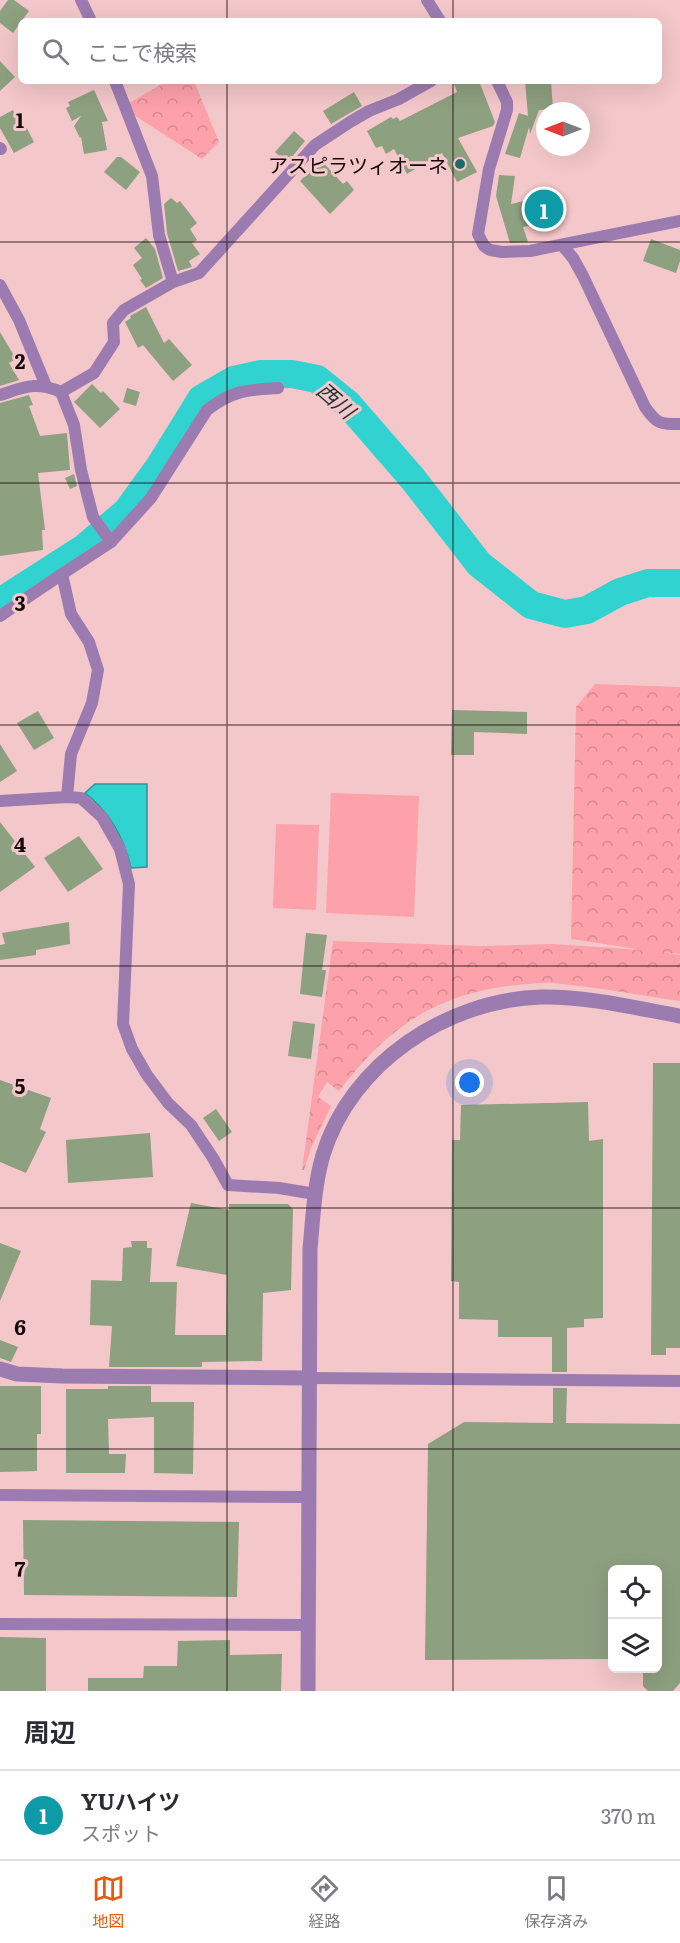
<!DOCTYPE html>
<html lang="ja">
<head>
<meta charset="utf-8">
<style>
	:root { --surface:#fff; --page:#f2f2f3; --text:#2b2b33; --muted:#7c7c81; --line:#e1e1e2; --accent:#ea580c }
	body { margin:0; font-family:Literata,"Noto Sans JP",serif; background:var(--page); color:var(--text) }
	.controls { position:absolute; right:18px; bottom:18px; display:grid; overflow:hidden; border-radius:9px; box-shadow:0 6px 24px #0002 }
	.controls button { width:54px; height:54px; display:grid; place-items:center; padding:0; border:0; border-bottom:2px solid var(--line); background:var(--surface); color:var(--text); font:30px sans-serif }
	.compass { position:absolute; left:536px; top:102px; width:54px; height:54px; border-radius:50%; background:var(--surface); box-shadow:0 6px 24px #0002; rotate:270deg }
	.you { position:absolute; left:470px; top:1083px; width:21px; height:21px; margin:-15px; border:4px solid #fff; border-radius:50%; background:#1a73e8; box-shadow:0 0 0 9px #1a73e833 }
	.badge { display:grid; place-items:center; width:39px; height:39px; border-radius:50%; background:var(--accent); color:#fff; font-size:20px; font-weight:700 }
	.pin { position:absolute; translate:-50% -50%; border:3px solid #fff; box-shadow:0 2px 6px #0006 }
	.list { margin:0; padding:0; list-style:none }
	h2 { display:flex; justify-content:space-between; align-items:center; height:78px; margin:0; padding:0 24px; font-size:26px }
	h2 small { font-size:20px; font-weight:400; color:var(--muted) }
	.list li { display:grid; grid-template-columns:39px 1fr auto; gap:18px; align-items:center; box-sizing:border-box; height:90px; padding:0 24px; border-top:2px solid var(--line) }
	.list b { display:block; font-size:22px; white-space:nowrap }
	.list p { margin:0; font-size:20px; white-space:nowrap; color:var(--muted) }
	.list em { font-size:20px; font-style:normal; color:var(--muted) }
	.icon { flex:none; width:33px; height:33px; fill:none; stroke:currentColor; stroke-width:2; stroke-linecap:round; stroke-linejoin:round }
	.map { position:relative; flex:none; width:680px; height:1691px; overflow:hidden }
	.search { position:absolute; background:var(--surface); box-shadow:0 6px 24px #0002; left:18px; right:18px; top:18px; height:66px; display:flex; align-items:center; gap:15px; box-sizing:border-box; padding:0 21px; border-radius:9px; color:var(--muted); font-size:22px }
	.sheet { height:168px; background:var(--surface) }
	nav { display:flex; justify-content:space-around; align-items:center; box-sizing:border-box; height:84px; border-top:2px solid var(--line); background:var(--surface); font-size:16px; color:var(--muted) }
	nav a { display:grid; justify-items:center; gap:3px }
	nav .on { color:var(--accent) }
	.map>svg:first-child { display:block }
</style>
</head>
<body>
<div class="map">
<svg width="680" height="1691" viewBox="0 0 680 1691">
	<defs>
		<pattern id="forest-crowns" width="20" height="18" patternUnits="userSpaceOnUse" patternTransform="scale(1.5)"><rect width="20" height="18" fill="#fda1ab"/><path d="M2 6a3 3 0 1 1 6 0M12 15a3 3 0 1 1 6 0" fill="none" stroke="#d88992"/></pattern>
	</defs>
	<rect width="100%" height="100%" fill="#f4c7ca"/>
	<g fill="url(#forest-crowns)">
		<polygon points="167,81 194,81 219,142 202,159 134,115 129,103"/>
		<path d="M595 684 680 687V954L662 952 680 955V1001C638 995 596 987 553 983 539 982 522 985 508 986 431 996 385 1031 339 1091L327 1082 318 1097 331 1106 311 1148 304 1170H302L333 941 481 946 553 944 643 950 571 939 576 707Z"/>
	</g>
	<g fill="#fda1ab">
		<polygon points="331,793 419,796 414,917 326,913"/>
		<polygon points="276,824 319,825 316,910 273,908"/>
	</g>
	<path fill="#30d3cf" stroke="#289694" stroke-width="1.5" d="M95 784H147V867L131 868C124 838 110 812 85 793Z"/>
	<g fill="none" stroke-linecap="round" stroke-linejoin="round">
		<polyline stroke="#30d3cf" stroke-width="28" points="0,602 84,548 127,511 159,467 201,399 234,380 261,374 292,374 317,379 348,404 413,479 479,564 531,605 565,614 587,610 620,592 648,583 680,583"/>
	</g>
	<g fill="#8da07f">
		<polygon points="8,0 14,0 29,11 13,33 0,23 0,11"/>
		<polygon points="0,61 15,77 0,91"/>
		<polygon points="453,81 479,81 495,122 493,126 458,138 477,172 457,182 442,153 407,174 394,149 386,154 382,146 376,148 367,131 391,117 393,119 397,117 400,121 457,92"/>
		<polygon points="525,81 551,81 553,109 539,110 530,134 529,127 520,158 505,154 519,113 528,116"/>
		<polygon points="94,90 108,121 102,122 107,150 84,154 81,137 80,138 74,126 81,116 72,121 66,108 70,106 68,102"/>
		<polygon points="354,92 362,106 331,124 323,111"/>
		<polygon points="13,110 16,117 20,115 34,142 14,153 0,128 0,117"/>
		<polygon points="294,131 305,141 287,163 275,152"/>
		<polygon points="117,157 121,157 140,172 126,190 104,172"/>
		<polygon points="321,160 343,184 347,181 354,190 330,214 300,181"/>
		<polygon points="499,175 515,176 511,204 559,193 564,219 523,227 528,242 510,243 496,196"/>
		<polygon points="171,198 177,203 180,201 197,223 190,229 197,240 192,243 200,254 189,261 192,267 178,271 167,233 164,204"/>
		<polygon points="146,238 155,249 163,278 146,288 140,280 142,279 133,265 142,258 134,248"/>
		<polygon points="651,239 680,250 680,261 676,273 643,261"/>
		<polygon points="146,307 164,343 169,339 192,365 173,381 143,345 138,348 125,322 131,318 130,316"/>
		<polygon points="0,332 16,359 9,363 19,380 0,386"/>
		<polygon points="92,384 101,393 103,391 120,409 100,428 74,402"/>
		<polygon points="127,388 140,392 136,406 123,402"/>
		<polygon points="29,395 33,405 29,406 40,436 67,433 70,470 38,473 45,530 42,530 43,550 0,556 0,403"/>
		<polygon points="74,474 77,486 70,489 65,478"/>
		<polygon points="452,710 527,712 527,734 474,732 474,755 451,755"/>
		<polygon points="38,711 54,738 34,750 17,723"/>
		<polygon points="0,744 17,771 0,782"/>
		<polygon points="0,822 35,867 0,892"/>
		<polygon points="79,836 103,869 68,892 44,858"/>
		<polygon points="69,922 70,944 36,950 36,955 0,960 0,945 5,944 2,933"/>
		<polygon points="306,933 327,935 322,970 326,970 322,997 300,994"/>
		<polygon points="293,1021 315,1024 311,1059 288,1056"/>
		<polygon points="653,1063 680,1063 680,1348 666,1348 666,1355 651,1355"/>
		<polygon points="0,1080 51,1098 40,1129 46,1132 26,1173 0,1162"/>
		<polygon points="588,1102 589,1141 603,1139 603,1318 584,1319 584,1327 567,1328 567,1372 552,1372 552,1337 498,1337 498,1320 459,1319 459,1282 451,1281 452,1140 460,1140 461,1105"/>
		<polygon points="216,1109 232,1132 219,1141 203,1118"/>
		<polygon points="150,1133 153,1177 68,1183 66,1140"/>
		<polygon points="191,1203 229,1210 229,1204 288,1204 293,1209 291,1290 263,1293 262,1361 202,1362 202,1367 109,1367 112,1326 90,1325 91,1280 122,1281 123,1248 132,1247 131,1241 147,1241 147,1248 152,1248 150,1282 177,1282 175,1335 226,1335 227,1275 176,1266"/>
		<polygon points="0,1243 21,1251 0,1301"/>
		<polygon points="0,1340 18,1347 11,1362 0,1358"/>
		<polygon points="0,1386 41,1386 41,1434 37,1434 37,1471 0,1472"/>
		<polygon points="108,1386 151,1386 151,1402 194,1402 193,1474 154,1473 154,1417 108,1419 109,1454 126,1454 125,1473 66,1473 66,1389 108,1389"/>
		<polygon points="553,1388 567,1388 566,1423 680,1424 680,1683 673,1691 648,1691 643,1686 643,1668 657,1668 657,1569 612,1569 612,1659 425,1660 428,1444 464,1422 553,1423"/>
		<polygon points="23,1520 239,1522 237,1597 24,1595"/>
		<polygon points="0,1637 46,1638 46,1691 0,1691"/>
		<polygon points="230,1640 230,1655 282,1654 281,1691 88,1691 88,1678 143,1678 144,1666 177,1666 178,1641"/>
	</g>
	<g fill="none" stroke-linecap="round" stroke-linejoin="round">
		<g stroke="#9c7cb0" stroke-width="12">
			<polyline points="81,0 91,21"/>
			<polyline points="427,0 440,21"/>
			<polyline points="115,81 152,176 159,235 173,282"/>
			<polyline points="497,81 507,102 507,110 489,169 478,234 484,246 490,250 502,252 530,251 680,221"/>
			<polyline points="0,148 1,149"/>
			<path d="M562 245 573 258 583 276 645 407C657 424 659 424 680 424"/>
			<polyline points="0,285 19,320 46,386"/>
			<polyline points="61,392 94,373 114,342 113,323 124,310 173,282 199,273 315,145 350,122 369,111 399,99 431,81"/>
			<path d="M0 395C25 387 36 381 61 392L74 425 81 470 93 517 111 542"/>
			<polyline points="0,616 62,574"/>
			<path d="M67 797 71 754 92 703 98 670 89 642 71 614 62 574 111 542 151 498 207 410C233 390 247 390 278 388"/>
			<polyline points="0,801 67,797 81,798 102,817 120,849 129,884 123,1024 132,1049 147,1075 168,1103 191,1125 213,1158 228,1185 279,1188 315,1194"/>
			<polyline points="310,1378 680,1381"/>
			<polyline points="0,1495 309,1497"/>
			<polyline points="0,1624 307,1625"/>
		</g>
		<g stroke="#9c7cb0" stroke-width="15">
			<polyline points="0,1369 17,1374 62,1376 310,1378"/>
			<path d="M308 1691 310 1249C313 1218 314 1186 323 1155 351 1063 447 1000 541 997 587 996 635 1008 680 1016"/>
		</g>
	</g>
	<path fill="none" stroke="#16080a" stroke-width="1.5" stroke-opacity="0.55" d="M227 0V21M453 0V21M227 81V1691M453 81V1691M0 242H680M0 483H680M0 725H680M0 966H680M0 1208H680M0 1449H680"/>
	<circle fill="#1e6a68" stroke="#f4c7ca" stroke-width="2" cx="460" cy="164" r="6"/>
	<g text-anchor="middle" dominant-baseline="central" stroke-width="6" stroke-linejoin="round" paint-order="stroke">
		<g font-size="20" fill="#16080a" stroke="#f4c7ca" text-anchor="end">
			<text x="448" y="164">アスピラツィオーネ</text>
		</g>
		<g font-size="21" font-style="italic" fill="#1a3332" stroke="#f4c7ca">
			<text transform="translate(337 399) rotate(41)">西川</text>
		</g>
	</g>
	<g font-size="20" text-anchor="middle" font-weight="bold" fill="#16080a" stroke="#f4c7ca" stroke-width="6" stroke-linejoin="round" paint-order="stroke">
		<text x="20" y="128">1</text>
		<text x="20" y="369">2</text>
		<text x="20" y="611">3</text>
		<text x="20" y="852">4</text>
		<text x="20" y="1094">5</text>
		<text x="20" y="1335">6</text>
		<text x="20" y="1577">7</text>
	</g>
</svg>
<div class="controls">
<button><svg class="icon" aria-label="locate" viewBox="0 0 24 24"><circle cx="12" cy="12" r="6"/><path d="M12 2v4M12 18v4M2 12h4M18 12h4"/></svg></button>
<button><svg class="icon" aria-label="layers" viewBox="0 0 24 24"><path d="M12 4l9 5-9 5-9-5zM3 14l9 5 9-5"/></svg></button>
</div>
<svg class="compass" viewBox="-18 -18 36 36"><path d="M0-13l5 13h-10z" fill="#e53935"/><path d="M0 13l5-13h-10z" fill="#7c7c81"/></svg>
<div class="you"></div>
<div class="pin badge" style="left:544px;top:209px;background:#0f9aa8">1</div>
<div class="search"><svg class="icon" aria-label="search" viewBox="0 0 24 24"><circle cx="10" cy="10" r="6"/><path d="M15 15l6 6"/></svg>ここで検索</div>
</div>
<section class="sheet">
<h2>周辺<small></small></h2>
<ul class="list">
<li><span class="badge" style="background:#0f9aa8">1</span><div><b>YUハイツ</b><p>スポット</p></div><em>370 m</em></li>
</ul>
</section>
<nav>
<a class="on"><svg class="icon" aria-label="map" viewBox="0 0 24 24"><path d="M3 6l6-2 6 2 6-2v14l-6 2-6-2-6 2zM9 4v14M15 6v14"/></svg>地図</a>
<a><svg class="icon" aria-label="directions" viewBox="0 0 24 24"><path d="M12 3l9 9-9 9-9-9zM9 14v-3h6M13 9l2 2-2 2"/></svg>経路</a>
<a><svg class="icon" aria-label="saved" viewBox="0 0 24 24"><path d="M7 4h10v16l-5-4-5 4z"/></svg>保存済み</a>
</nav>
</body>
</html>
